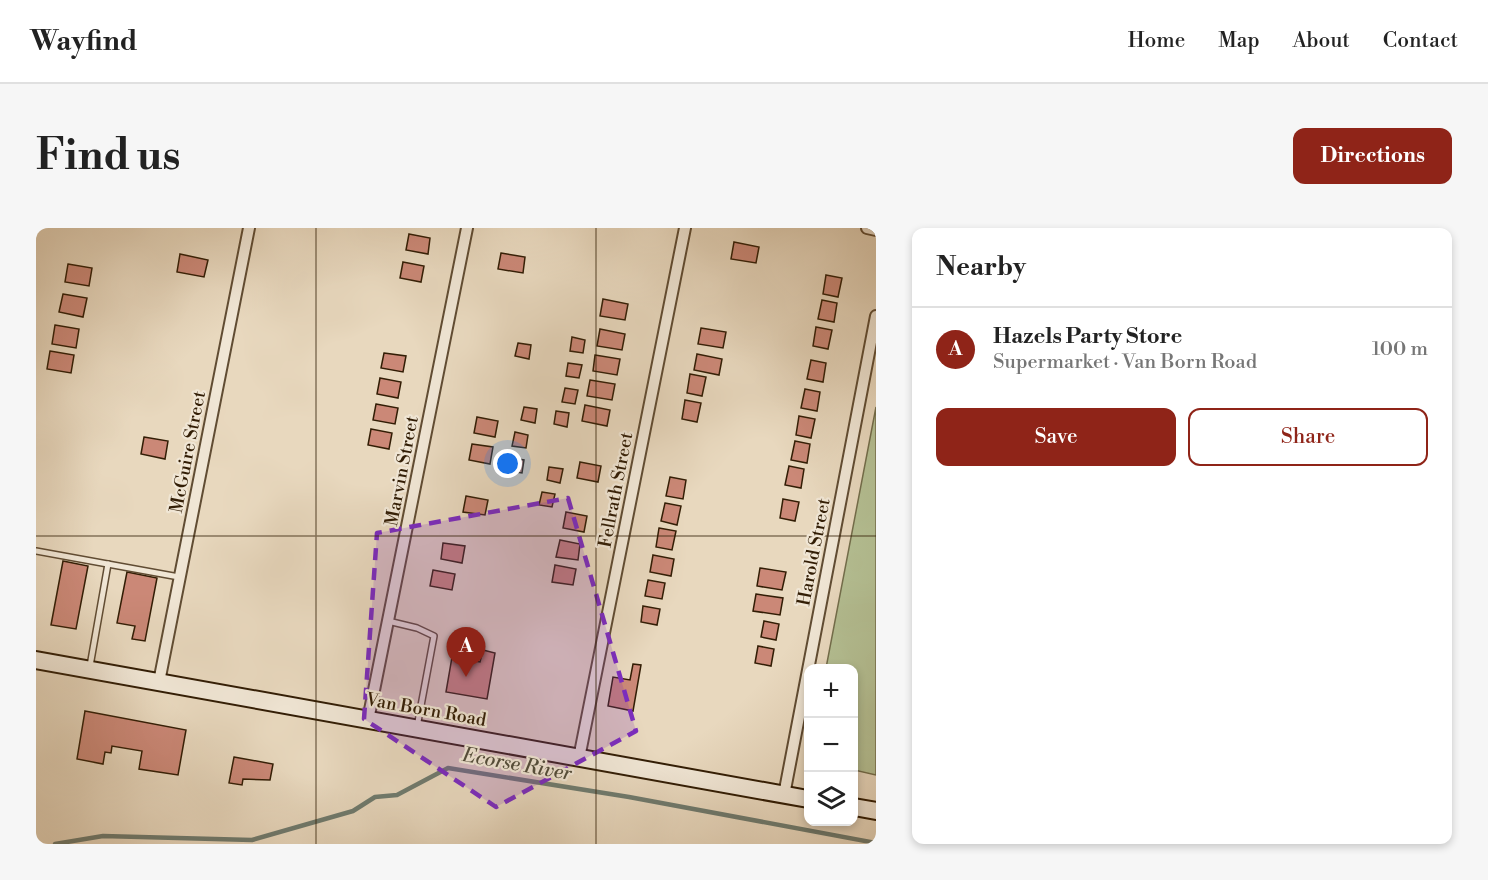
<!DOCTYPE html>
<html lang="en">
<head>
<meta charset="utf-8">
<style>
	:root { --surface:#fff; --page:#f6f6f6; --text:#222; --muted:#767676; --line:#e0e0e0; --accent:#8f2418 }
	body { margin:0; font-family:"Libre Bodoni",serif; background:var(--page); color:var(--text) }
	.controls { position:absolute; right:18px; bottom:18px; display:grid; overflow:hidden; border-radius:12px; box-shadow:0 3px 9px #0003 }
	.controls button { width:54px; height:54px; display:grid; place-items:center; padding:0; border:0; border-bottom:2px solid var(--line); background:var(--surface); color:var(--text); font:30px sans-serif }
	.you { position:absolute; left:472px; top:236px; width:21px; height:21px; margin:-15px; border:4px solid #fff; border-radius:50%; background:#1a73e8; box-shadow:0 0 0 9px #1a73e833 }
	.badge { display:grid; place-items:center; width:39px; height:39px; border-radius:50%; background:var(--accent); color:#fff; font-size:20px; font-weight:700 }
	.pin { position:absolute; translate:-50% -50px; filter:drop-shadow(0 2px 3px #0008) }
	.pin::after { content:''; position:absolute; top:32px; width:21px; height:18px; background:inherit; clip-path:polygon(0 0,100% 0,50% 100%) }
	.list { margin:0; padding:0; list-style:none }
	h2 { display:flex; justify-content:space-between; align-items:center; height:78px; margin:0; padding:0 24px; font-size:26px }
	h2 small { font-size:20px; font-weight:400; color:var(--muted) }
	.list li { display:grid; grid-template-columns:39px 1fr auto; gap:18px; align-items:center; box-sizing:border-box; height:84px; padding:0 24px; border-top:2px solid var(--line) }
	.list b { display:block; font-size:22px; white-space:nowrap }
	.list p { margin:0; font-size:20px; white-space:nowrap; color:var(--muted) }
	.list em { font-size:20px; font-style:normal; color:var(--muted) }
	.actions { display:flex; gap:12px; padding:18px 24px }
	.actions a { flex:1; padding:14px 0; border:2px solid var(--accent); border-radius:12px; text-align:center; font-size:21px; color:var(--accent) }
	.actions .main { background:var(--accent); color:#fff }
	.icon { flex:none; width:33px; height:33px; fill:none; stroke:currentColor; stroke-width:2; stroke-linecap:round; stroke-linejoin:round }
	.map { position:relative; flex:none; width:840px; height:616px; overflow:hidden; border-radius:12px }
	header { display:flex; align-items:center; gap:36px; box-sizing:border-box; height:84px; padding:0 30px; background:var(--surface); border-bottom:2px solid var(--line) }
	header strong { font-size:28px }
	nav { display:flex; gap:33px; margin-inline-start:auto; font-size:21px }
	.intro { display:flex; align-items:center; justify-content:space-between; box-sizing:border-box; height:144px; padding:0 36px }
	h1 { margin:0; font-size:42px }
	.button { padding:15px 27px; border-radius:12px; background:var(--accent); color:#fff; font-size:21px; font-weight:700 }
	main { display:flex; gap:36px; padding:0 36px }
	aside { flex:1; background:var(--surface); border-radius:12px; box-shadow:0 3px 9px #0003 }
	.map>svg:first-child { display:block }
</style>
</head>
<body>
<header>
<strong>Wayfind</strong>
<nav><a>Home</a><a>Map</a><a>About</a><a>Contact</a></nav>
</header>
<div class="intro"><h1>Find us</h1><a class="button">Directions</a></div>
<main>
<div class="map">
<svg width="840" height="616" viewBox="0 0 840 616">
	<rect width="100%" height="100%" fill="#e8d8be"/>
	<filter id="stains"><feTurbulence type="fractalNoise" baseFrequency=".00333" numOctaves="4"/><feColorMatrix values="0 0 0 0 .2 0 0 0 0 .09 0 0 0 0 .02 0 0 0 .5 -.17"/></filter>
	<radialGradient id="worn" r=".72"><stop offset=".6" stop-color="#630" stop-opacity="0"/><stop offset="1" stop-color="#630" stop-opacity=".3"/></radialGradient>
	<polygon fill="#b4bf93" stroke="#736e4c" stroke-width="1.5" points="840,179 840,547 818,542 818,440 790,440"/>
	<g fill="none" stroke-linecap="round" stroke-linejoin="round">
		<polyline stroke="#6f7b6f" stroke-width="4.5" points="19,616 67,608 216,612 317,583 339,569 361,567 412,540 593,569 840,615"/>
	</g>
	<g fill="#cb8877" stroke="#321d05" stroke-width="1.5">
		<polygon points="373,6 394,10 392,26 370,22"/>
		<polygon points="698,14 723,19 720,35 695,31"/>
		<polygon points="465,25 489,29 487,45 462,41"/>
		<polygon points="144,26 172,32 168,49 141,44"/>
		<polygon points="367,34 388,38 385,54 364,50"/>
		<polygon points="32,36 56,40 53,58 29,54"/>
		<polygon points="790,47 806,50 802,69 787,66"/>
		<polygon points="27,66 51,70 47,89 23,84"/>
		<polygon points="567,71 592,76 589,92 564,88"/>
		<polygon points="786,72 801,75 798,94 782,91"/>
		<polygon points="19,97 43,101 40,120 16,116"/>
		<polygon points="780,99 796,102 792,121 777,118"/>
		<polygon points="665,100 690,104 687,120 662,116"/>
		<polygon points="564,101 589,106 586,122 561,118"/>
		<polygon points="536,109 549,112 547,125 534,123"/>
		<polygon points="482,115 495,117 493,131 479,128"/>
		<polygon points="14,123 38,127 35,145 11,141"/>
		<polygon points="348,125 370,128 367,144 345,140"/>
		<polygon points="661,126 686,131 683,147 658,142"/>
		<polygon points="559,127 584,131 581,147 557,143"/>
		<polygon points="775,132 790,135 787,154 771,151"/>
		<polygon points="532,135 546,137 543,150 530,148"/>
		<polygon points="654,146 670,149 666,168 651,165"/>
		<polygon points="344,150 365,154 362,170 341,166"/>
		<polygon points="554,152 579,156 576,172 551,168"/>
		<polygon points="529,160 542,162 539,176 526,174"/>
		<polygon points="769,161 784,164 781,183 765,180"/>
		<polygon points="649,172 665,175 661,194 646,191"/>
		<polygon points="340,176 362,180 359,196 337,192"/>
		<polygon points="549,177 574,182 571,198 546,193"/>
		<polygon points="488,179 501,181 499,195 485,192"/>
		<polygon points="520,183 533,185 531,199 518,196"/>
		<polygon points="763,188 779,191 775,210 760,207"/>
		<polygon points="441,189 462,193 459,209 438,205"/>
		<polygon points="335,201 356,205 353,221 332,217"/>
		<polygon points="479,204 492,207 490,220 476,218"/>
		<polygon points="108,209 132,213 129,231 105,226"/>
		<polygon points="759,213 774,216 771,235 755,232"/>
		<polygon points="436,216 457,219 454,236 433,232"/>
		<polygon points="475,230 488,232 486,245 473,243"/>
		<polygon points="544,234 565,238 562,254 541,250"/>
		<polygon points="753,238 768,241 765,260 749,257"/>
		<polygon points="513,239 527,241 524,255 511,252"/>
		<polygon points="634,249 650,252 647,271 630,268"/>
		<polygon points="506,264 519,266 516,279 503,277"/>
		<polygon points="430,268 452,272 449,287 427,284"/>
		<polygon points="747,271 763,274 759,293 744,290"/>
		<polygon points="629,275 645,278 641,297 625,293"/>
		<polygon points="530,284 551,288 548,304 527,300"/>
		<polygon points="623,300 640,303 636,322 620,319"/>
		<polygon points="524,312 544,316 542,332 520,329"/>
		<polygon points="407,315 429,318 426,335 405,331"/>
		<polygon points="617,327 638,331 635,348 614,344"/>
		<polygon points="27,333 52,338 40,401 15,397"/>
		<polygon points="519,337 540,341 537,357 516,354"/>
		<polygon points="724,340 750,344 746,362 721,358"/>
		<polygon points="397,342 419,346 416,362 394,358"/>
		<polygon points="91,344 121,350 109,413 96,411 99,398 81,395"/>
		<polygon points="612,352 629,355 626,371 609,368"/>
		<polygon points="720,366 747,370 744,387 717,383"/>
		<polygon points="607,378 624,381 621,397 605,394"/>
		<polygon points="728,393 743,396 740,412 725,409"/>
		<polygon points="722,418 738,421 735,438 719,435"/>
		<polygon points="447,422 459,425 451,471 410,464 416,429 444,434"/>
		<polygon points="597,436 605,437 597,483 572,478 577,449 594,452"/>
		<polygon points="49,483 150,502 142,547 103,541 106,523 76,518 75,525 69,524 67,536 41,531"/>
		<polygon points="198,529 237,536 234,552 207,551 206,557 193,555"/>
	</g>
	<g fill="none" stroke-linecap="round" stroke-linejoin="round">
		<g stroke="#604c33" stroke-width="8">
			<g id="lane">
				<polyline points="0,323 143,349"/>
				<polyline points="352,393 381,400 398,408 381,499"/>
				<polyline points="54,438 72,336"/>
			</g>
		</g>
		<g stroke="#604c33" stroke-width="14">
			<g id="street">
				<polyline points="831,0 840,2"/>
				<polyline points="123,454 213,0"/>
				<polyline points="332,492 431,0"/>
				<polyline points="543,530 649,0"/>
				<polyline points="748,567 840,88"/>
			</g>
		</g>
		<g stroke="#321d05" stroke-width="20">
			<g id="secondary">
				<polyline points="0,432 772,571"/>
				<polyline points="818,579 840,583"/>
			</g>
		</g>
		<use href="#lane" stroke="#f0e6d5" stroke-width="5"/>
		<use href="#street" stroke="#f0e6d5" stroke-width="10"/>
		<use href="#secondary" stroke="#f0e6d5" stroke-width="16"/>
	</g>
	<path fill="#7b2cbf" fill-opacity="0.2" stroke="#7b2cbf" stroke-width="4.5" stroke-dasharray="12 8" stroke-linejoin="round" d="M532 270 600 503 460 579 328 491 341 305Z"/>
	<path fill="none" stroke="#321d05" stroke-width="1.5" stroke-opacity="0.55" d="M280 0V616M560 0V616M0 308H840"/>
	<g text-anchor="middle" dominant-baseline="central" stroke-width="4.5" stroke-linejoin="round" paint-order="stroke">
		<g font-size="18" fill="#321d05" stroke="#f0e6d5">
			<text transform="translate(152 224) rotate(-79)">McGuire Street</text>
			<text transform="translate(366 243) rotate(-79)">Marvin Street</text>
			<text transform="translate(580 262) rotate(-79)">Fellrath Street</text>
			<text transform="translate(778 324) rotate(-79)">Harold Street</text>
			<text transform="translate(390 482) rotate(10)">Van Born Road</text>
		</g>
		<g font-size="20" font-style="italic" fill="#514c3a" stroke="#f0e6d5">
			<text transform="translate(481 537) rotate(10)">Ecorse River</text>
		</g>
	</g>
	<rect width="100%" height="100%" filter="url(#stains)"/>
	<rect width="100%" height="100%" fill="url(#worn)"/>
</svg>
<div class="controls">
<button>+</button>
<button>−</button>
<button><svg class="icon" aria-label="layers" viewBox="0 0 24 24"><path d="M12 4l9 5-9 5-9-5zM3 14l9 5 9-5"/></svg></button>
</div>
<div class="you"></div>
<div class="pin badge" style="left:430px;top:449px">A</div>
</div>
<aside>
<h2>Nearby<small></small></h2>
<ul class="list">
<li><span class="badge">A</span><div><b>Hazels Party Store</b><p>Supermarket · Van Born Road</p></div><em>100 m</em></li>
</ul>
<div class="actions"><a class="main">Save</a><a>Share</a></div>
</aside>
</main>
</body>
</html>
